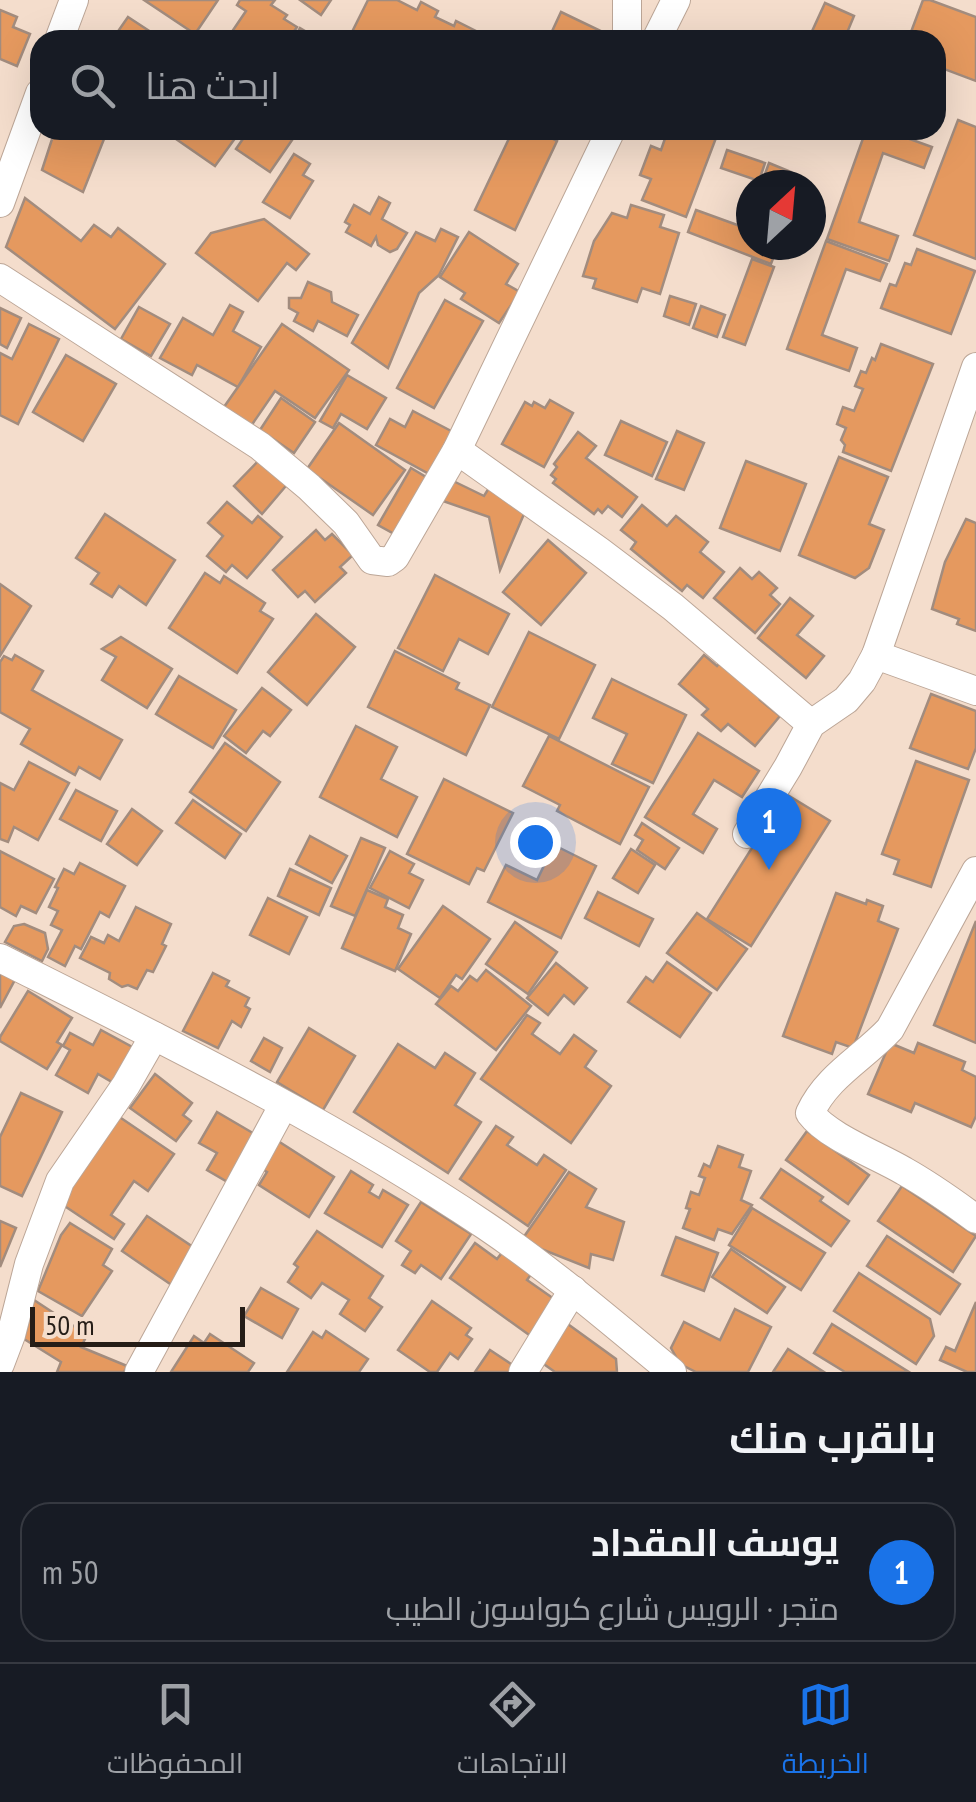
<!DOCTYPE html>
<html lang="ar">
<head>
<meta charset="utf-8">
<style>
	:root { --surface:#171b24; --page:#242831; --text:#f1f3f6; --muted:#9ea1a6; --line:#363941; --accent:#1a73e8 }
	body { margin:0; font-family:"PT Sans Narrow",Cairo,sans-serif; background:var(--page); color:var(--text); direction:rtl }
	.compass { position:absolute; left:736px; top:170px; width:90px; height:90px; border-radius:50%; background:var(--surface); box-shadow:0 10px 40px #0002; rotate:26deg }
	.scale { position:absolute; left:30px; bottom:25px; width:215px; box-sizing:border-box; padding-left:10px; border:5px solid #251d17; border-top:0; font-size:28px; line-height:35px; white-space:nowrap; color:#251d17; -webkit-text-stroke:8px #f4ddcc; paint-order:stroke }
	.you { position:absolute; left:535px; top:842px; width:35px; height:35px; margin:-25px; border:8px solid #fff; border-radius:50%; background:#1a73e8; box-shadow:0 0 0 15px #1a73e833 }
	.badge { display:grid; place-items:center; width:65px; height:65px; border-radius:50%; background:var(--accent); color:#fff; font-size:32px; font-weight:700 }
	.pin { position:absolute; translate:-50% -82px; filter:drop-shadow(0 2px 5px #0008) }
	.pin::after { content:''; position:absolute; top:52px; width:35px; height:30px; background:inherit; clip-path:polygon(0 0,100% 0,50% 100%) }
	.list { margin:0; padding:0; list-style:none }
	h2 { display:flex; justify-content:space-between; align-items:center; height:130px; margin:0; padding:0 40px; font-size:42px }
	h2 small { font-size:32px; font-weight:400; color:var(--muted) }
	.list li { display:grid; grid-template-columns:65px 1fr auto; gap:30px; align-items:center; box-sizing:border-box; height:140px; margin:0 20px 20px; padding:0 20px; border:2px solid var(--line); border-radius:30px }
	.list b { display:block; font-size:38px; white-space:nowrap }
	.list p { margin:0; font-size:32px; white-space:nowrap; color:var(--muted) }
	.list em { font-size:32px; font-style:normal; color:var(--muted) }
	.icon { flex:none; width:55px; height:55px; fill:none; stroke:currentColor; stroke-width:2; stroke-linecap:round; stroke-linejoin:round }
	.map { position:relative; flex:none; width:976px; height:1372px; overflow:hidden; direction:ltr }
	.search { position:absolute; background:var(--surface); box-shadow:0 10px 40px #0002; left:30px; right:30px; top:30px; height:110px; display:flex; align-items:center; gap:25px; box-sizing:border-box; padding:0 35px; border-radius:30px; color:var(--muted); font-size:38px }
	.sheet { height:290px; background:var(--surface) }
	nav { display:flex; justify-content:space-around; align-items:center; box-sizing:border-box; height:140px; border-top:2px solid var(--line); background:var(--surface); font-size:28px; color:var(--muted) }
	nav a { display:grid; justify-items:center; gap:5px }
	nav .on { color:var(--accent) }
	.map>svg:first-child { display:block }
</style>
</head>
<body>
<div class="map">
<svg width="976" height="1372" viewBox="0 0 976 1372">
	<rect width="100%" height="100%" fill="#f4ddcc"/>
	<g fill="#e5995f" stroke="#a28c7e" stroke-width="2.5">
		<polygon points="144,0 218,0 195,34"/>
		<polygon points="240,0 275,0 271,5 287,15 284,19 297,27 288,40 236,40 229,36 246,11 237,5"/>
		<polygon points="300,0 331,0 321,15"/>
		<polygon points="368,0 397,0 417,10 421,2 438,11 435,17 454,26 456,21 476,31 473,37 479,40 363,40 351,34"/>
		<polygon points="923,0 930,0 976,17 976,81 936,66 936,40 908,40"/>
		<polygon points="825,3 854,16 844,40 808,40"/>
		<polygon points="0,10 17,17 13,27 30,34 17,66 0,59"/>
		<polygon points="561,12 603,32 599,40 548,40"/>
		<polygon points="128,17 163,40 112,40"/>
		<polygon points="300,28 320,40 293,40"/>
		<polygon points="958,120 976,127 976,259 914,235"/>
		<polygon points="55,130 100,130 106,134 83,192 42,170"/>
		<polygon points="163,130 241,130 215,166"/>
		<polygon points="249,130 299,130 270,172 236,149"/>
		<polygon points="513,130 535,130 557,141 515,230 475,210"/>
		<polygon points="668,130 719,130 686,217 642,200 651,179 640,175 651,146 661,150"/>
		<polygon points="866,130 885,130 932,147 924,168 883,153 859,222 898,236 889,261 827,239"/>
		<polygon points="727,150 765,163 759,181 721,168"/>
		<polygon points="294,154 310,164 303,175 313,181 290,218 263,202"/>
		<polygon points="769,163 791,172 787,185 770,185 762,182"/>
		<polygon points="379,197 390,203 382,219 407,233 397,249 390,252 378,245 376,237 371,246 346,232 350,225 345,222 354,205 370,214"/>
		<polygon points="25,198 81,241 94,225 111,237 118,228 165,264 115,329 6,247"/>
		<polygon points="631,205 664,215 660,227 679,233 660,294 642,288 637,302 593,288 596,279 583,276 594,241 612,213 627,218"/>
		<polygon points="696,210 751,230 751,245 778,245 771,264 688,232"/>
		<polygon points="264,219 309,254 296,270 287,263 258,301 196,253 211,233"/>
		<polygon points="441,229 458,237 439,275 419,293 388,368 352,343 416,232 435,241"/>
		<polygon points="469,232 518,264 506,284 520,292 499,323 461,299 465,293 440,277"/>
		<polygon points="826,241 887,264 880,281 846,269 822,335 857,348 849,371 787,349"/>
		<polygon points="917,249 975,271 951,334 881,308 890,284 896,286 905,263 911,265"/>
		<polygon points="752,259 774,267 745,345 723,337"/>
		<polygon points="308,282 331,292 332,302 358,315 347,336 318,321 313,331 294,321 298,313 289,308 289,298 301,298"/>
		<polygon points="670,296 696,304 689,325 664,316"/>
		<polygon points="445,300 483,321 434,408 397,388"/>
		<polygon points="230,305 243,312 233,331 261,347 238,387 197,365 192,375 160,358 183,318 213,335"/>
		<polygon points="701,306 725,315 717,337 693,328"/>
		<polygon points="139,307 170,324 151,356 121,339"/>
		<polygon points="0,308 21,318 7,348 0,344"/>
		<polygon points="29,324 59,339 18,424 0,415 0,353 12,359"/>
		<polygon points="282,324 349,370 315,418 275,391 251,426 224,407"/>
		<polygon points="881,344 933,364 891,471 843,452 845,445 841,440 846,428 837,424 843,407 854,411 863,389 855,386 861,371 866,373 872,358 875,360"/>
		<polygon points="66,355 116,384 83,441 33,412"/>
		<polygon points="347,375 386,398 367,429 341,414 333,428 320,421"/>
		<polygon points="281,398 315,422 294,453 260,430"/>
		<polygon points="550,400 573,413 544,467 502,444 525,402 532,406 534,402 545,408"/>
		<polygon points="413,411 453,432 431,475 376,445 390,419 405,427"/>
		<polygon points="621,421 667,442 652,476 605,455"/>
		<polygon points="339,423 405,470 373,515 307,469"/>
		<polygon points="677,431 704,443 684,490 656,479"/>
		<polygon points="578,432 596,446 586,458 637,497 622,517 608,506 602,513 598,509 594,514 553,483 556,479 551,475 557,467 554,464"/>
		<polygon points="263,456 291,480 262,514 234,486"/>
		<polygon points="839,457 888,477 869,524 884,530 869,568 855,578 799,555"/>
		<polygon points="746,461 806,484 780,551 720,528"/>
		<polygon points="411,468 431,480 398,536 378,525"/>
		<polygon points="447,478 484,496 489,488 527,507 500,570 489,517 440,500"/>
		<polygon points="227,502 252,523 258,516 282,537 247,578 232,565 226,572 207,556 223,536 208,523"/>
		<polygon points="642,505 667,526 676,516 708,542 700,552 724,572 703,598 687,585 682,591 631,549 636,542 621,530"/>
		<polygon points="105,514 175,560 146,605 119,586 112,597 91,584 99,573 76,558"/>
		<polygon points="966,519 976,523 976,631 957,624 959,619 932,609 945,562"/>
		<polygon points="316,530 325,540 332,534 353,555 340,567 346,573 315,602 305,591 298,597 273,570"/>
		<polygon points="548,540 586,573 541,625 503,592"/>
		<polygon points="740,568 752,579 759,572 777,588 770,595 780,604 755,633 714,598"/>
		<polygon points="205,573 220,583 224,576 265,603 260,611 273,619 237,673 169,628"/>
		<polygon points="435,575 509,614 488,654 459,639 443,671 398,648"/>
		<polygon points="0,584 31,606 0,656"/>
		<polygon points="790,598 813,616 797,635 824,656 806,678 758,638"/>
		<polygon points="316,614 355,647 307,705 268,672"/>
		<polygon points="529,632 595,665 559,739 492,707"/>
		<polygon points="121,637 172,669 147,708 102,680 116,657 102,649"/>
		<polygon points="395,651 459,683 456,689 490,705 466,755 368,707"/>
		<polygon points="15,655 43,671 32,690 122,740 100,779 79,767 75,775 21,744 30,729 0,712 0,662 4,656 12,660"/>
		<polygon points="704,655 717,666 723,659 765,695 760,700 780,716 755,746 728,724 721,731 702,715 708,709 679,684"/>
		<polygon points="179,676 236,710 213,748 156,714"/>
		<polygon points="612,679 686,715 653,783 612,764 627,734 593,718"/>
		<polygon points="262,688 291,710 270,736 263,731 246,753 224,736"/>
		<polygon points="931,694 976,711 976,748 968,769 910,748"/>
		<polygon points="356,726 397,747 381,779 417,797 397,837 320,797"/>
		<polygon points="698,733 759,771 742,797 714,780 693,814 717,829 703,853 645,817"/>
		<polygon points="549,736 649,787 620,844 557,811 560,805 523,786"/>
		<polygon points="225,743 280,782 246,831 190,792"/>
		<polygon points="916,761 969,780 931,887 894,874 899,860 882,854"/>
		<polygon points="29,762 69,783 38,840 14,827 8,842 0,839 0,783 14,790"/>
		<polygon points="444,779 513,813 484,871 477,868 469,884 407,854"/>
		<polygon points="76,790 117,811 101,841 60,819"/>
		<polygon points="786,794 830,821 751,946 707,919"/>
		<polygon points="193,800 241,834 225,858 176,823"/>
		<polygon points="132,809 162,831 137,865 107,844"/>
		<polygon points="642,823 679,848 665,869 637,850 643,840 635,835"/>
		<polygon points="310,836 347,856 332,883 296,864"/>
		<polygon points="361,838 385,848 355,916 331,906"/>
		<polygon points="554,845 596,866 561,938 488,902 506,865 537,880"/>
		<polygon points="631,849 655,865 638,893 613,878"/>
		<polygon points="0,851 54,879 36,913 21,906 16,916 0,907"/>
		<polygon points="390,851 414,864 409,873 423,880 409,908 370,888"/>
		<polygon points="80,863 125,886 109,917 100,912 81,949 75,946 65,966 48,957 62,930 51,925 58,911 49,907 58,888 55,887 64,869 74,874"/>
		<polygon points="290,869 331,888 319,915 278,896"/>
		<polygon points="367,890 388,899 385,907 403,915 398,928 411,934 395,971 342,948"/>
		<polygon points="598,892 653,919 639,946 585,918"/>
		<polygon points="836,893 866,904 867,900 883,906 878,921 898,929 853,1048 836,1042 832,1054 783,1036"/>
		<polygon points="268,898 307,917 289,954 250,935"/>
		<polygon points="443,906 490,939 462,979 456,975 440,998 398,969"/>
		<polygon points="136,907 171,924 162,944 166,946 153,972 147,970 137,989 128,985 122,987 109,979 110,973 80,958 91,937 104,943 108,935 119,941"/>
		<polygon points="697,913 747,949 717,990 667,953"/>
		<polygon points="976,921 976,1043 934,1025"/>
		<polygon points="515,922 557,952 528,994 486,964"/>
		<polygon points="24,924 45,933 48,949 42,961 5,942 14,926"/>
		<polygon points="667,962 711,993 680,1037 628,1002 646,977 653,982"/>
		<polygon points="556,963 587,988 574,1004 564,995 548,1015 527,998"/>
		<polygon points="0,965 18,974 0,1008"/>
		<polygon points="486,970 531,1006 496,1050 436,1004 451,986 458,991 470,976 477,981"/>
		<polygon points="213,973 229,981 226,986 249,998 245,1006 250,1009 241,1027 232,1021 218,1048 183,1031"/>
		<polygon points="28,991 72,1018 57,1042 62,1045 47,1069 0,1041 0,1037"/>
		<polygon points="527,1015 540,1023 532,1034 560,1054 574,1035 596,1051 585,1067 611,1086 571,1143 481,1079"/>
		<polygon points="309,1028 355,1056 323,1110 277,1082"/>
		<polygon points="101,1030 136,1049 117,1085 98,1074 88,1093 56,1075 70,1050 63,1046 70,1033 93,1045"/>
		<polygon points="264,1038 282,1048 270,1072 251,1061"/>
		<polygon points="890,1043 914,1053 918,1043 965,1062 962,1070 976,1077 976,1116 971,1127 915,1103 911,1112 868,1094"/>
		<polygon points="398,1044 435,1068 445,1053 475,1073 455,1105 481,1122 448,1173 354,1112"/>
		<polygon points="155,1074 192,1103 183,1115 191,1121 176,1141 130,1108"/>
		<polygon points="21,1093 62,1112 22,1196 0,1186 0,1137"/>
		<polygon points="217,1112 258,1136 231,1184 207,1170 217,1153 199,1143"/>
		<polygon points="118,1116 174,1154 148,1191 134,1181 111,1215 124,1224 114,1239 60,1203"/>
		<polygon points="496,1126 513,1137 507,1145 537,1165 544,1155 566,1170 528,1226 460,1179"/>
		<polygon points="807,1131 869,1175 848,1204 786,1160"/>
		<polygon points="278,1141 334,1177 309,1217 259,1185 267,1172 260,1168"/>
		<polygon points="718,1146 743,1155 739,1167 751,1171 741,1200 752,1205 732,1234 718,1229 714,1240 683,1228 690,1209 686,1208 691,1192 699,1195 705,1178 699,1176 704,1164 710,1167"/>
		<polygon points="781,1169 823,1197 820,1201 849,1221 831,1246 761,1198"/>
		<polygon points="351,1171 373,1185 369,1192 379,1198 383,1190 408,1205 382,1247 325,1213"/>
		<polygon points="569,1172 596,1189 586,1207 624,1222 613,1260 591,1254 589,1268 521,1241"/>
		<polygon points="902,1186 976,1236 953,1272 878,1221"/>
		<polygon points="421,1202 471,1234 441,1279 421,1265 415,1273 402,1265 411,1251 396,1241"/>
		<polygon points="752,1208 825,1253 801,1290 729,1245"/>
		<polygon points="147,1216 193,1247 173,1286 122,1251"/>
		<polygon points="0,1221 16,1228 0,1267"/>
		<polygon points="70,1223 112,1249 103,1265 112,1271 82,1316 38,1291 61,1235"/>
		<polygon points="317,1231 383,1276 369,1298 382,1307 365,1331 340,1314 349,1300 322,1283 311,1298 288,1282 298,1267 294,1264"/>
		<polygon points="887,1236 960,1284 940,1314 867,1266"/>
		<polygon points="676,1237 718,1253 704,1291 662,1275"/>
		<polygon points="475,1243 497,1259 504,1250 534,1270 527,1280 557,1301 532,1337 450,1278"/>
		<polygon points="731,1249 785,1287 767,1313 712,1277"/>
		<polygon points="859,1273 930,1319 934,1336 916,1364 834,1311"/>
		<polygon points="261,1288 298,1309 282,1338 244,1316"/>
		<polygon points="34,1300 78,1329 76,1334 85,1339 81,1347 127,1366 124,1372 57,1372 61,1362 24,1339"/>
		<polygon points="432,1301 471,1328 466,1335 472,1339 458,1359 450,1353 437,1372 430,1372 398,1350"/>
		<polygon points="976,1302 976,1372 967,1372 940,1360 946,1347 955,1351"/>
		<polygon points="735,1309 771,1327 748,1372 696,1372 680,1364 671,1348 684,1322 720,1340"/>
		<polygon points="565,1322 616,1359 617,1372 555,1372 538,1360"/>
		<polygon points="832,1324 909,1372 845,1372 814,1353"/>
		<polygon points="326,1331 368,1359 359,1372 287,1372 313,1332 322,1338"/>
		<polygon points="210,1334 254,1363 248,1372 171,1372 194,1336 204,1343"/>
		<polygon points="788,1349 824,1372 773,1372"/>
		<polygon points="490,1350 517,1368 515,1372 475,1372"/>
	</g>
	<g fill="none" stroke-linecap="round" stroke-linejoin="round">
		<g stroke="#bca697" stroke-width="30">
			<g id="minor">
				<polyline points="627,0 627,40"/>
				<polyline points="59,40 74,0"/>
				<polyline points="656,40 676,0"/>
				<polyline points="0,203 40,93"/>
				<polyline points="0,278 260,446 309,487 346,523 372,560 388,562 395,557 457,450 611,130"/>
				<polyline points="457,450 599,551 673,607 811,724"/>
				<polyline points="876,655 976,691"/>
				<polyline points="747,834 788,767 811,724 846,700 862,681 876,655 976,367"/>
				<path d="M976 871 890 1029C863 1058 827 1076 810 1113 828 1137 877 1155 904 1171 929 1185 953 1202 976 1219"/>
				<path d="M0 958C165 1041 333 1123 486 1226 551 1270 611 1322 672 1372"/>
				<polyline points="0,1364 11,1335 29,1264 60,1181 126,1085 154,1036"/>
				<polyline points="139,1372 283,1106"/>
				<polyline points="523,1372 573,1290"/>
			</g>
		</g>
		<use href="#minor" stroke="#fff" stroke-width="28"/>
	</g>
</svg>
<svg class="compass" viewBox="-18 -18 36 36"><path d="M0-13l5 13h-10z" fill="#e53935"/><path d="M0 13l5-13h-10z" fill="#9ea1a6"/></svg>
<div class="scale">50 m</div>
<div class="you"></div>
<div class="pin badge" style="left:769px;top:870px">1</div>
<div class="search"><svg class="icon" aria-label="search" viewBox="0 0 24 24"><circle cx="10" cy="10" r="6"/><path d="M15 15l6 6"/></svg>ابحث هنا</div>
</div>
<section class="sheet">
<h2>بالقرب منك<small></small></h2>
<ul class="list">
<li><span class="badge">1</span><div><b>يوسف المقداد</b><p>متجر · الرويس شارع كرواسون الطيب</p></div><em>50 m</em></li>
</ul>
</section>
<nav>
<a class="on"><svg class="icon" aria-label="map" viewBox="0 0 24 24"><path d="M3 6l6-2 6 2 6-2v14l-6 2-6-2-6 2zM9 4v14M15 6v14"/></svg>الخريطة</a>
<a><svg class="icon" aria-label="directions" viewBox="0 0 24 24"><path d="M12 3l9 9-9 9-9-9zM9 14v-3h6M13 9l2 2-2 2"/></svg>الاتجاهات</a>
<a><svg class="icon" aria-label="saved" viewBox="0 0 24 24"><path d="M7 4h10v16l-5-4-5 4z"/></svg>المحفوظات</a>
</nav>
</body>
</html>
